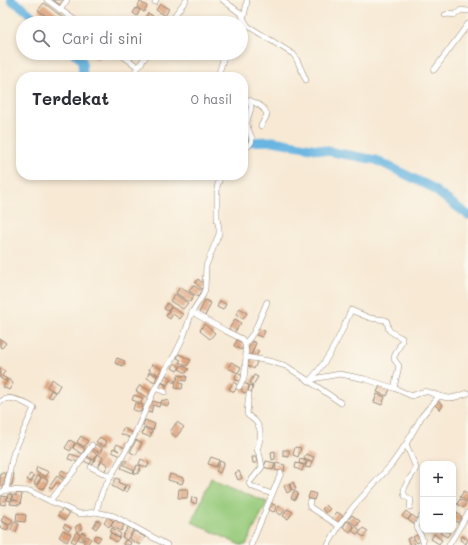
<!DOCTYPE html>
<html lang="id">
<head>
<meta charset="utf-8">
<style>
	:root { --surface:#fff; --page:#f2f2f3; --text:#2b2b33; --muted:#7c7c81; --line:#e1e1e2 }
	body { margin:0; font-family:Mali,sans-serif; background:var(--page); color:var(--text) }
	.controls { position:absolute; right:12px; bottom:12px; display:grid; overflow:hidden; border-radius:8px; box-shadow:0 2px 6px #0003 }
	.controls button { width:36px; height:36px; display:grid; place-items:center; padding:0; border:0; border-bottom:1px solid var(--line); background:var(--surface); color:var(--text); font:20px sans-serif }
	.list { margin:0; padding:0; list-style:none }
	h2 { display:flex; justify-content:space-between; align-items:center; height:52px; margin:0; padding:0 16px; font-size:17px }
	h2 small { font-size:13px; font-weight:400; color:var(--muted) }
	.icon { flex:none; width:22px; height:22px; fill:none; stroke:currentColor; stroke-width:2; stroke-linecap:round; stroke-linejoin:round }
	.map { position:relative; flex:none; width:468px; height:545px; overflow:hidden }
	.search { position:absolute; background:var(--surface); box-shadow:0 2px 6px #0003; left:16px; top:16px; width:232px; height:44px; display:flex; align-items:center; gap:10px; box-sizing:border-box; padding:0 14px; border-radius:22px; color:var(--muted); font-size:15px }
	.panel { position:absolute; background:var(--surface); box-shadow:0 2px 6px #0003; left:16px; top:72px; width:232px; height:108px; border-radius:16px }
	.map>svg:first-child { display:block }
</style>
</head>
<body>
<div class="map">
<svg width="468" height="545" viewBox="0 0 468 545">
	<rect width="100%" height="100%" fill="#fbf7ec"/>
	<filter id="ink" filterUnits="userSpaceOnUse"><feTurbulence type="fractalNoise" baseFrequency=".025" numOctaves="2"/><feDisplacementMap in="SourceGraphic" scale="8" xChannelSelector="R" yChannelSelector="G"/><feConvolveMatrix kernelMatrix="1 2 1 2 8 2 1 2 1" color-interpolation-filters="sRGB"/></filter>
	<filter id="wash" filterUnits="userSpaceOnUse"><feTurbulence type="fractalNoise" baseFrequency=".012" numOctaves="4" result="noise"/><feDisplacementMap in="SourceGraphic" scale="16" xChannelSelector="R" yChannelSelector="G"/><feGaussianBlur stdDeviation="0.9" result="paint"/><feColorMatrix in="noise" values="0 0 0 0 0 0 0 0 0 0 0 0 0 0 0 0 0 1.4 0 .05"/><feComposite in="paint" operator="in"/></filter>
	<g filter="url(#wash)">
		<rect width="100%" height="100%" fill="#f7e9d4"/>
		<polygon fill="#97ca7b" stroke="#697a4c" points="211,478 267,502 246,545 240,545 192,522"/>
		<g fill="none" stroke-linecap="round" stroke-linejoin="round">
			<g stroke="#67b5e1" stroke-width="9">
				<polyline points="11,0 22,7 40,23"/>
				<polyline points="74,53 82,60 83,77"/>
				<polyline points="243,142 273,141 376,160 429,186 468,215"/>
			</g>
		</g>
		<g id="blocks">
			<g fill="#dea27b">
				<polygon points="53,0 64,0 60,5"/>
				<polygon points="140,2 147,6 144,12 137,7"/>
				<polygon points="44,3 70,23 55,23 38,10"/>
				<polygon points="160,4 169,9 165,16 156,10"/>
				<polygon points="136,8 140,10 137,16 133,13"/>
				<polygon points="148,13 153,16 148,22 144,19"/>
				<polygon points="159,17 164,20 162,23 159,23 156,21"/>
				<polygon points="89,53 103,53 97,60"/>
				<polygon points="198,279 205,285 202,289 195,283"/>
				<polygon points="193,285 202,291 198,297 189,291"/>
				<polygon points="180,287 194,296 190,302 176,293"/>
				<polygon points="175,294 188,303 183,309 170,301"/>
				<polygon points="205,300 211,303 205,316 199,313"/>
				<polygon points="220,301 226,304 223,310 217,307"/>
				<polygon points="167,303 171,306 168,311 164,309"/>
				<polygon points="171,307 183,314 180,319 173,314 170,319 166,316"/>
				<polygon points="240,308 247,313 243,319 236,314"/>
				<polygon points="235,319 241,323 234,333 229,329"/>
				<polygon points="204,324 215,333 210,339 200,331 201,330 200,330"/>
				<polygon points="257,328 265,331 262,337 254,334"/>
				<polygon points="0,339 6,343 2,348 0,347"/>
				<polygon points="237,340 244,344 241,350 234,346"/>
				<polygon points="252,341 256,343 251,355 246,353"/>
				<polygon points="254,349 259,351 256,357 251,355"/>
				<polygon points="179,354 191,360 187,366 179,362 181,360 177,358"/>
				<polygon points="117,358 125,361 123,366 115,363"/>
				<polygon points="250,358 257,362 254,369 247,365"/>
				<polygon points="231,362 241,367 238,373 228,368"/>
				<polygon points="175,363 180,367 177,371 172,368"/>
				<polygon points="152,364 162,369 158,375 149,370"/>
				<polygon points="182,365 189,369 186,373 179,369"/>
				<polygon points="0,368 5,371 2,376 7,379 5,381 0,378"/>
				<polygon points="149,372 157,376 155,382 147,378"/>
				<polygon points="236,374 242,375 241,381 235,380"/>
				<polygon points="166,375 175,381 174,383 170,380 167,385 162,382"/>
				<polygon points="178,375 187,376 186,381 180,380 180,383 183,384 182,389 175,388 176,380 177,380"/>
				<polygon points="254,375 258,377 253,385 250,383"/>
				<polygon points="8,379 13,383 9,390 3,387"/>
				<polygon points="52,379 60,385 56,392 47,387"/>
				<polygon points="233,382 238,385 234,392 229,389"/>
				<polygon points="162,383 167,386 164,390 159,387"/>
				<polygon points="243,383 249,385 248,391 250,385 253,386 251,394 242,392 242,389 241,389"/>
				<polygon points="140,385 152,392 148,398 136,391"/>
				<polygon points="380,386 390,389 387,396 377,392"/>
				<polygon points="51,390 55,393 52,398 48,396"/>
				<polygon points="377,394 385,397 382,405 374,402"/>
				<polygon points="134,395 143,398 141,403 132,400"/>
				<polygon points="162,400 169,401 168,406 161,404"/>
				<polygon points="153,401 160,403 159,407 153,405 151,413 147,412 150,402 152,403"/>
				<polygon points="438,401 443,405 440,410 435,405"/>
				<polygon points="135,403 143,405 141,412 133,410"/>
				<polygon points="145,420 155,424 153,430 143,426"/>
				<polygon points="177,422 184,427 176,437 170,432"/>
				<polygon points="123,428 133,433 131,438 121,434"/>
				<polygon points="144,428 152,431 150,437 142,434"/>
				<polygon points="81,436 88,441 84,447 77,442"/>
				<polygon points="100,437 107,442 104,447 96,442"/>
				<polygon points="70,440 75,443 70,451 65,448"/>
				<polygon points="136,440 142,443 136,455 130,452"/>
				<polygon points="76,443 85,449 82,454 73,448"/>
				<polygon points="95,444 102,448 100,453 92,448"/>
				<polygon points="117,444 125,448 121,456 112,452 113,448 119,451 115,448"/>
				<polygon points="295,447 301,448 298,457 293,455"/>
				<polygon points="90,449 97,454 94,460 86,455"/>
				<polygon points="283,450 289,450 289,457 283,456"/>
				<polygon points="275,451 275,459 272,460 271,452"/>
				<polygon points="70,454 80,457 78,462 68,459"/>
				<polygon points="98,454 103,458 97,468 92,465"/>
				<polygon points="306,454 314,457 312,462 304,459"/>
				<polygon points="86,457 92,460 90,464 84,461"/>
				<polygon points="211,457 219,460 216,467 208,464"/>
				<polygon points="252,457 256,457 257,463 253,463"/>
				<polygon points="141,459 149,463 147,468 139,464"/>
				<polygon points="300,459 306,461 305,465 299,463"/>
				<polygon points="125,460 127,461 124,465 134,470 133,473 121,468"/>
				<polygon points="102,461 108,465 104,472 98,468"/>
				<polygon points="220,461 224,463 220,473 216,471"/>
				<polygon points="266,461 275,463 273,470 264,467"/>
				<polygon points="308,461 312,463 310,468 305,467"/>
				<polygon points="276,463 285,465 284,472 275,470"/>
				<polygon points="296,463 304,465 302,471 295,468"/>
				<polygon points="137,465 141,466 138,474 134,473"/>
				<polygon points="37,467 49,472 46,477 36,472 36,470"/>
				<polygon points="62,470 69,474 66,479 59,475"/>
				<polygon points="239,471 242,478 238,480 235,473"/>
				<polygon points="1,473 6,473 4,486 0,485"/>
				<polygon points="11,473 14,474 12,485 9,485"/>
				<polygon points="30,474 34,476 31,482 27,480"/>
				<polygon points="170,474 184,478 182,484 168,480"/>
				<polygon points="38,475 41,477 37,485 34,483"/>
				<polygon points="57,476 64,481 61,485 57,482 52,489 49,487"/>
				<polygon points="42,477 48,480 43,489 37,486"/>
				<polygon points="116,478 120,480 119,483 125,485 123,492 112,486"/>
				<polygon points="293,482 296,489 292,490 290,484"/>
				<polygon points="127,484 130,486 127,492 123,490"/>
				<polygon points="289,484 291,491 287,493 284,486"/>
				<polygon points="179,489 188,489 187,498 178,498"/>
				<polygon points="294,491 298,493 295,500 291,498"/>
				<polygon points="464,491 468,494 468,502 460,497"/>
				<polygon points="310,492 316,494 314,500 308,498"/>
				<polygon points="16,493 22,494 20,505 10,504 11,501 7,500 8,494 12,495 11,500 18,501 12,499 13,495 16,496"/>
				<polygon points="2,496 7,497 5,505 0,504"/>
				<polygon points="192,497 197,498 196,504 191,503"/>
				<polygon points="460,499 466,503 463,508 457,504"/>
				<polygon points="271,503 276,506 274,512 269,510"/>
				<polygon points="326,505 330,509 326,513 322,509"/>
				<polygon points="279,506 285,510 281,515 276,512"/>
				<polygon points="62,509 69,514 65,520 58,515"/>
				<polygon points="287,509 293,512 288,519 283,516"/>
				<polygon points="453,510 462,517 458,523 453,519"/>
				<polygon points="406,511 411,515 407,520 402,516"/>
				<polygon points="337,512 343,516 338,523 332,519"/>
				<polygon points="17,513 26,515 25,522 16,521"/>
				<polygon points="4,515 13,520 10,525 1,521"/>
				<polygon points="352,515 360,521 357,526 348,520"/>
				<polygon points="412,515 418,520 415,525 408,520"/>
				<polygon points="108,517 113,521 109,527 104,523"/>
				<polygon points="97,520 101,522 96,529 93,527"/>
				<polygon points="115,520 124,525 121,531 111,526"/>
				<polygon points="347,521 354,526 350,532 343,527"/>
				<polygon points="3,522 9,526 7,530 0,527"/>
				<polygon points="14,522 19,524 16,532 11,530"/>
				<polygon points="65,524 71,528 69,531 63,527"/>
				<polygon points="80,524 82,529 77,532 75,527"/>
				<polygon points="355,526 360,530 357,534 352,531"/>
				<polygon points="128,527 133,530 127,540 122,537"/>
				<polygon points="112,528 121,534 119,538 110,532"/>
				<polygon points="363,528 368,531 364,537 359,534"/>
				<polygon points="63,530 71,534 67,542 59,537"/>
				<polygon points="442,530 446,530 450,533 447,537 440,533"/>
				<polygon points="134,531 145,537 140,545 129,539"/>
				<polygon points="76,532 80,534 75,543 71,541"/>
				<polygon points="82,532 86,534 82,541 78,539"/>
				<polygon points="111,533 119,538 116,542 109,537"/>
				<polygon points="434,534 442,540 439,544 431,539"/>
				<polygon points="96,535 101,537 98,542 93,539"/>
				<polygon points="417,535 421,541 417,543 413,537"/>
				<polygon points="87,536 91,539 87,545 83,542"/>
				<polygon points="462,536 468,539 466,544 460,540"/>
				<polygon points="411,537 415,544 414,545 410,545 407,539"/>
				<polygon points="125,540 131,542 130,545 123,545"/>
			</g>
		</g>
	</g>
	<g filter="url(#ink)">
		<use href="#blocks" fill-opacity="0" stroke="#998a79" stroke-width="1"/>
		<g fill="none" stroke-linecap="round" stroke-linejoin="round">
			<g stroke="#998a79" stroke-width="6">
				<g id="minor">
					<polyline points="47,0 79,23"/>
					<polyline points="223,0 240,13 248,26 293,54 296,58 306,80"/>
					<polyline points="155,2 156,0"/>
					<polyline points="60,10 67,0"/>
					<polyline points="445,15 448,14 455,15 461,10 468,11"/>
					<polyline points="169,23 186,0"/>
					<path d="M241 23C245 17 246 7 247 0"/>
					<polyline points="119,53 138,67"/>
					<polyline points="434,70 468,24"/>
					<polyline points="133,75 148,53"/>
					<polyline points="216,77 219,73 225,53"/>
					<path d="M243 97C257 106 249 110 247 122 246 135 261 138 243 150"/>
					<path d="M249 100C256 103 265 107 267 115L261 126"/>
					<polyline points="192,312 226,331 242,339 245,344 246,357 244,379 239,387"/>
					<polyline points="245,344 254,332 267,302"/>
					<path d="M246 357 269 361 286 366 309 381C328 362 340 337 350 312L351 310 353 311 370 318 386 320C389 325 387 327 389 330 392 333 398 336 402 338V341L394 357V359L399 366 394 388"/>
					<polyline points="155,388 165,392"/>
					<path d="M249 394 248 402 247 414C249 417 254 419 256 422 263 431 260 441 257 450L260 456 262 467 249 483 250 485 253 487 272 494"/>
					<path d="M0 402C2 401 4 399 6 399 13 396 27 404 34 408L13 454 6 490"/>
					<path d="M341 403 309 381 318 378 340 374 365 379 394 388 412 396C426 389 426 391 439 396"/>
					<path d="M406 444 416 468C414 475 400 487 405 496 406 497 410 499 411 500L410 507"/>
					<polyline points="91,467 111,477"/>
					<polyline points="0,493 6,490 30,491 50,501 80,514 96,512 114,516 167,545"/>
					<polyline points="50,501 74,471 92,445"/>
					<polyline points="310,502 309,504 310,507 339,526"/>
					<polyline points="96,512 99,501 103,490 133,438 153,393 166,369 174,356 183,338 192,312 203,295 205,289 206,266 214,246 219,234 219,228 217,219 217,187 221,175"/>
					<path d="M421 517C420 520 417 523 417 526 417 532 424 536 423 545"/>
					<polyline points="251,545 281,473"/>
					<path d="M328 545 339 526 353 507 391 465 406 444 422 416 439 396C454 400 454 397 468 393"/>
					<polyline points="449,545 468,513"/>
				</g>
			</g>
			<use href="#minor" stroke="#fff" stroke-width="5"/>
		</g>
	</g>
</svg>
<div class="controls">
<button>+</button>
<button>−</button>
</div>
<div class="search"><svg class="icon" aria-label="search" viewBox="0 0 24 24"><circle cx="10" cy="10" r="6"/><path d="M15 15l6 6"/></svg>Cari di sini</div>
<section class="panel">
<h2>Terdekat<small>0 hasil</small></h2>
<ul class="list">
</ul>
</section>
</div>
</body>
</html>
